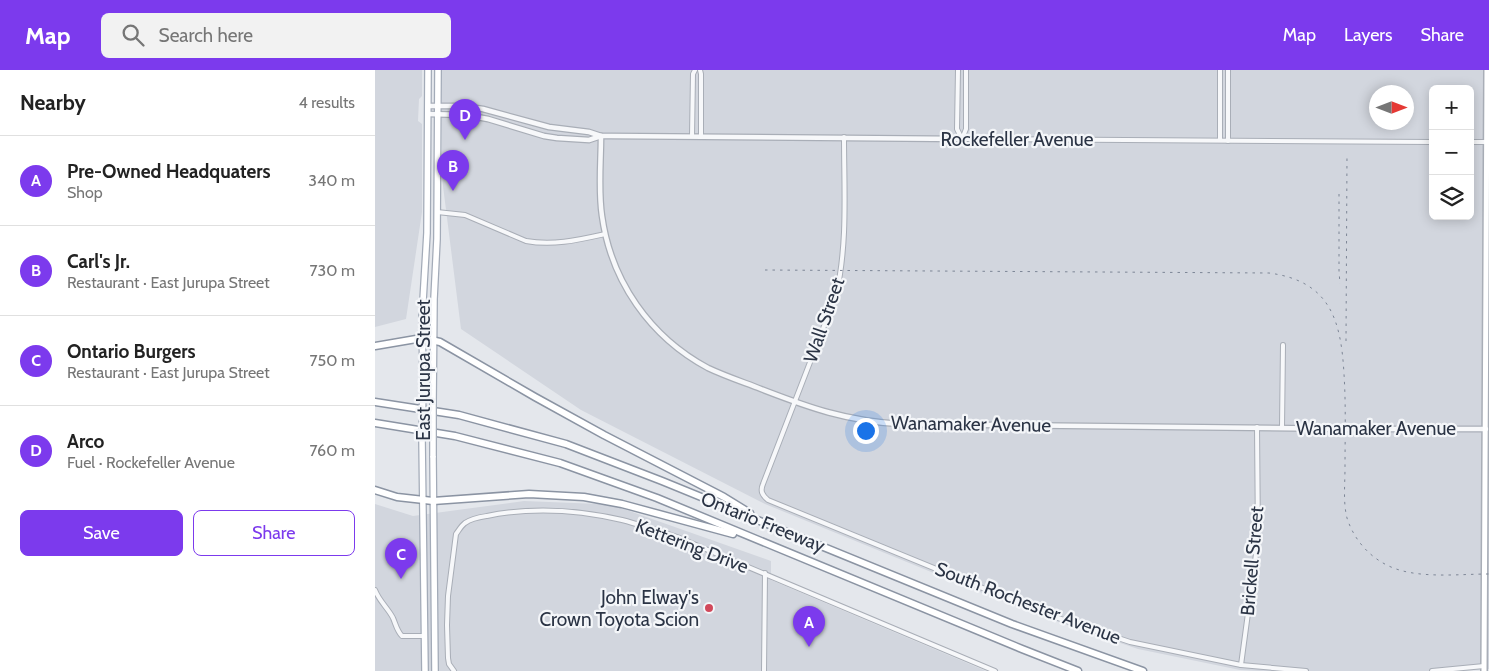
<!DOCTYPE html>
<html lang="en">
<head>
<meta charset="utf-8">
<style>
	:root { --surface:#fff; --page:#f2f2f2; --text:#222; --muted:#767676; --line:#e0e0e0; --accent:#7c3aed }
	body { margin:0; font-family:Cabin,sans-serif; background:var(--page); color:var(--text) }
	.controls { position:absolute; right:15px; top:15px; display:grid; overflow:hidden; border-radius:8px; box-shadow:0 2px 12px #0003 }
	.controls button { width:45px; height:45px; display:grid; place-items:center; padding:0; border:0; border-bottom:1px solid var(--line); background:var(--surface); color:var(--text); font:25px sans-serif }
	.compass { position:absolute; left:994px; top:15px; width:45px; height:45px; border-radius:50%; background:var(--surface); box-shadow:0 2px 12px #0003; rotate:90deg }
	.you { position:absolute; left:490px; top:360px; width:18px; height:18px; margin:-12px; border:4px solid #fff; border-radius:50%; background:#1a73e8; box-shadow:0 0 0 8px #1a73e833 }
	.badge { display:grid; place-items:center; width:32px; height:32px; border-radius:50%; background:var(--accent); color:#fff; font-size:16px; font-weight:700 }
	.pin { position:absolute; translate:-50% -41px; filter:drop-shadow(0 1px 2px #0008) }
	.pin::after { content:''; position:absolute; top:26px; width:18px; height:15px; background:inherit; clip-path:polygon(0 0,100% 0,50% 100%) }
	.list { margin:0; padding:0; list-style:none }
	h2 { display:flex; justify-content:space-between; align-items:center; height:65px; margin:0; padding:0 20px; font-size:21px }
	h2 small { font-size:16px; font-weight:400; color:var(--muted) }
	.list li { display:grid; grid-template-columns:32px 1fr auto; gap:15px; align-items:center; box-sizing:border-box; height:90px; padding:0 20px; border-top:1px solid var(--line) }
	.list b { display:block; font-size:19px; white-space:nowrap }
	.list p { margin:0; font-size:16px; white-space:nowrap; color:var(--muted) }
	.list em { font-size:16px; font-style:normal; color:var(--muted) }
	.actions { display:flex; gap:10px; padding:15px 20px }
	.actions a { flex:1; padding:11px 0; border:1px solid var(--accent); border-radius:8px; text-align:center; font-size:18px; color:var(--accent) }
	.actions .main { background:var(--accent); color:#fff }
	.icon { flex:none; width:28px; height:28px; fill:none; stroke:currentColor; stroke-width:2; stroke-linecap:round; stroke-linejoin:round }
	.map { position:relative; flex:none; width:1114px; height:601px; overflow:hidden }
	header { display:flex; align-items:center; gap:30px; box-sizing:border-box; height:70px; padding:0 25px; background:var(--accent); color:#fff }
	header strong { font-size:24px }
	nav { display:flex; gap:28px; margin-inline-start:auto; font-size:18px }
	.search { width:350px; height:45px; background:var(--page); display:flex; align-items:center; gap:12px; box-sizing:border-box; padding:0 18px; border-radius:8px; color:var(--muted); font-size:19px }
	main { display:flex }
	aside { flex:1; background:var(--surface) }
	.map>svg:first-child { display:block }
</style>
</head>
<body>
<header>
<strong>Map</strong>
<div class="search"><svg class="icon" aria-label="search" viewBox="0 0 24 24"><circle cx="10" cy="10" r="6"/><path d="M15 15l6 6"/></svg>Search here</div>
<nav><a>Map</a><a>Layers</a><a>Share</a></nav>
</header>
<main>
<aside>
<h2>Nearby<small>4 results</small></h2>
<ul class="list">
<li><span class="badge">A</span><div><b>Pre-Owned Headquaters</b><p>Shop</p></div><em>340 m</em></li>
<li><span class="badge">B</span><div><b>Carl's Jr.</b><p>Restaurant · East Jurupa Street</p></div><em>730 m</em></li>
<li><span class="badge">C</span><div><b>Ontario Burgers</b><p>Restaurant · East Jurupa Street</p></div><em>750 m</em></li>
<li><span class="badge">D</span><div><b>Arco</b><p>Fuel · Rockefeller Avenue</p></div><em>760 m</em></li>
</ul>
<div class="actions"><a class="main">Save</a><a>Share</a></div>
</aside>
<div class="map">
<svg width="1114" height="601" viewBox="0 0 1114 601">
	<rect width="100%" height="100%" fill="#e4e7ec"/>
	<g fill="#d2d6de" fill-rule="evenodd">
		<polygon points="0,0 47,0 47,26 44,29 43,51 47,54 47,142 31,249 0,257"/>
		<path d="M67 0H1114V599L1087 601H885L865 600 763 579 654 542 390 434 206 340 86 259 67 108ZM1058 19H1095V146H1058ZM1002 22H1032V52H1002Z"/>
		<polygon points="149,431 224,434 246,438 396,491 396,510 611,601 0,601 0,434 38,446"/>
	</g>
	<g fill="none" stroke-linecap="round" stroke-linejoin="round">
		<g stroke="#a9aeb7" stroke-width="6">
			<g id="minor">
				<polyline points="325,0 326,4 326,67"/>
				<polyline points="583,0 582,59 587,69"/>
				<polyline points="317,66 318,4 320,0"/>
				<path d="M469 67C469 119 473 174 461 225L388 414C385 421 387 425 393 430L671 544 755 572 866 595 931 601"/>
				<polyline points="587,69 1058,72"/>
				<polyline points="587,69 591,59 591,0"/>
				<polyline points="845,70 845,0"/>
				<polyline points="853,71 853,0"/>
				<polyline points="1095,72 1112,72"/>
				<path d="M62 142 90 145 151 171C178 176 203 170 230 164"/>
				<polyline points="907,357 908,275"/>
				<path d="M0 520C4 531 13 538 18 548 21 555 22 561 27 566H50"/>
				<polyline points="866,595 883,469 882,357"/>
				<path d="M79 601 74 594 73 588 72 555 73 526 81 464C84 460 86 456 90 453 97 448 105 447 112 446 156 437 204 440 247 450 266 455 284 461 302 467L620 601"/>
				<polyline points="389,601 390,503"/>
				<polyline points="1057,601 1109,596"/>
			</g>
		</g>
		<g stroke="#a9aeb7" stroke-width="7">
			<g id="tertiary">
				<polyline points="53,36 88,36 108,39 174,57 214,62 226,66"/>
				<polyline points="53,44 91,45 113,49 169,66 182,68 214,70 226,66 236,66 587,69"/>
				<path d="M226 66C226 92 223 120 227 146 236 211 275 267 333 298 350 306 368 312 386 319 435 338 472 351 525 354L979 359H1111"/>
			</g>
		</g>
		<g stroke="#a9aeb7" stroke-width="8">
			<polyline id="secondary" points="1109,601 1112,0"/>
		</g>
		<g stroke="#a3abb8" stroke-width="8">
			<g id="primary">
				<polyline points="48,313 47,248 52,163 53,0"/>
				<polyline points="58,332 59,229 62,169 63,0"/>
				<polyline points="47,368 50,601"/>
				<polyline points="58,386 60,601"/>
			</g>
		</g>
		<g stroke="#8b94a3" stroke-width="9">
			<g id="motorway">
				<polyline points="0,276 47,268 65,272 160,327 229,365 349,427 375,443"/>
				<polyline points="0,332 84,345 191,374 287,411 637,554 768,601"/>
				<polyline points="0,353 80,366 185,393 282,428 647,579 703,601"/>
				<polyline points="0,420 22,427 58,431 154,424 209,427 247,434 358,464"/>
			</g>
		</g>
		<use href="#minor" stroke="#f7f8fa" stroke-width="4"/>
		<use href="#tertiary" stroke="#f7f8fa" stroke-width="4.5"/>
		<use href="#secondary" stroke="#fff" stroke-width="5"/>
		<use href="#primary" stroke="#fff" stroke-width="5.5"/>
		<use href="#motorway" stroke="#fff" stroke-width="6"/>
		<g stroke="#7d8696" stroke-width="1" stroke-dasharray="2.5 5" stroke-linecap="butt">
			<polyline points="964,124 964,201 965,214"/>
			<path d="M390 200 894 203C955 211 966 250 969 304 971 335 970 367 970 398 970 415 968 432 972 448 979 470 995 488 1016 497 1044 509 1084 504 1114 504"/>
			<polyline points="971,271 972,85"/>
		</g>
		<g stroke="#a3abb8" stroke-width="8" stroke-linecap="butt">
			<g id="primary-bridge">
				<polyline points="58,332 58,386"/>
				<polyline points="47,368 48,313"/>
			</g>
		</g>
		<use href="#primary-bridge" stroke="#fff" stroke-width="5.5"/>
	</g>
	<circle fill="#d1495b" stroke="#f4f6f9" stroke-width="2" cx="334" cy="538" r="5"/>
	<g text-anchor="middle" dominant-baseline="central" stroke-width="4.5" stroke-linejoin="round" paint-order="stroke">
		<g font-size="19" fill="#2b3445" stroke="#f4f6f9">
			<text x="642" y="69">Rockefeller Avenue</text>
			<text transform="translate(449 250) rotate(-71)">Wall Street</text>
			<text transform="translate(48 300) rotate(-90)">East Jurupa Street</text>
			<text transform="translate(596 354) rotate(1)">Wanamaker Avenue</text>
			<text x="1001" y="358">Wanamaker Avenue</text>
			<text transform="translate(388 452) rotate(22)">Ontario Freeway</text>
			<text transform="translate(317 476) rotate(21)">Kettering Drive</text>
			<text transform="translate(877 491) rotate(-85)">Brickell Street</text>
			<text transform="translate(653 533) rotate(21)">South Rochester Avenue</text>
		</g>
		<g font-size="19" fill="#2b3445" stroke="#f4f6f9" text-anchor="end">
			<text x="324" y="527">John Elway's<tspan x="324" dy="22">Crown Toyota Scion</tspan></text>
		</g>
	</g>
</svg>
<div class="controls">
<button>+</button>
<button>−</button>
<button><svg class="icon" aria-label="layers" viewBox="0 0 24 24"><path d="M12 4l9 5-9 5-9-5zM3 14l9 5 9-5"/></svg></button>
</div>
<svg class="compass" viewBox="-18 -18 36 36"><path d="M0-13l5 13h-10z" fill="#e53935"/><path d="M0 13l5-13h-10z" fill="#767676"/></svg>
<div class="you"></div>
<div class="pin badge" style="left:434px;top:577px">A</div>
<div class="pin badge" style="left:78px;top:121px">B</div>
<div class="pin badge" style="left:26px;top:509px">C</div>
<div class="pin badge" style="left:90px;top:70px">D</div>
</div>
</main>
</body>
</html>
